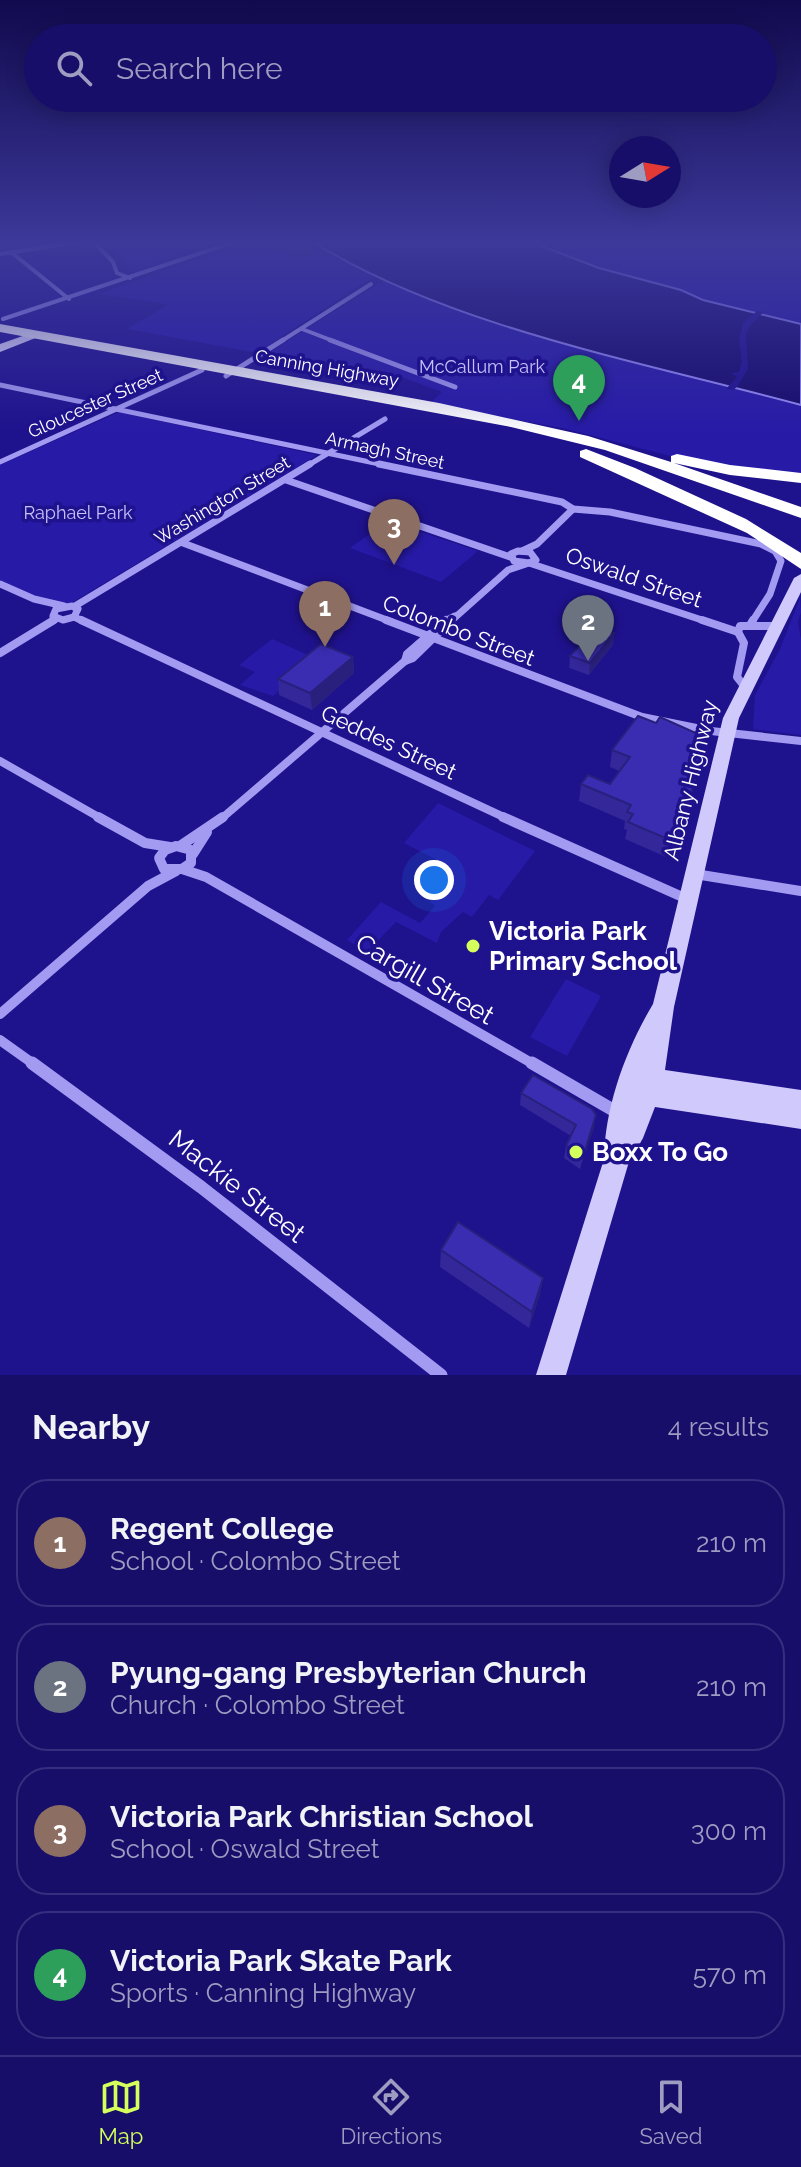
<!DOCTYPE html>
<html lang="en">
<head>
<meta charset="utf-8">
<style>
	:root { --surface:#170e6a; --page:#241c72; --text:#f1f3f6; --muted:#9e9cc1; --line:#362e7e; --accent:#d5ff5b }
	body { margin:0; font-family:Raleway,sans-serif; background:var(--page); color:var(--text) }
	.compass { position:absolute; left:609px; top:136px; width:72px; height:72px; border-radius:50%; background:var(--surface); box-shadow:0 4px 20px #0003; rotate:79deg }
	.you { position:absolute; left:434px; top:880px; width:28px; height:28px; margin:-20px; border:6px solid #fff; border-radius:50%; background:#1a73e8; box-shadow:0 0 0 12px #1a73e833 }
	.badge { display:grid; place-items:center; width:52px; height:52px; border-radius:50%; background:var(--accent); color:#fff; font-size:26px; font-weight:700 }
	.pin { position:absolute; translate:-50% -66px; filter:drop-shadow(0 2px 4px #0008) }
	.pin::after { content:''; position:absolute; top:42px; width:28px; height:24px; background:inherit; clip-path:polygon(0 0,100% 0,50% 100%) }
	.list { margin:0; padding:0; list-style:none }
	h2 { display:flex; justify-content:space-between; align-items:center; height:104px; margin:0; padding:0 32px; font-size:34px }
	h2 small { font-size:26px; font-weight:400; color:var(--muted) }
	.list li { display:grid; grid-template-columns:52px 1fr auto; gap:24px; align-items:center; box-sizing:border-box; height:128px; margin:0 16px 16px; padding:0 16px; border:2px solid var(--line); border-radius:32px }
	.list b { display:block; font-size:30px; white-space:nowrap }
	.list p { margin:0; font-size:26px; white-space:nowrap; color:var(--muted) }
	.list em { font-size:26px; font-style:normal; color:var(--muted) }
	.icon { flex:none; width:44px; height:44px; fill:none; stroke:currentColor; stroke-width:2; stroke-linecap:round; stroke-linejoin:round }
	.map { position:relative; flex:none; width:801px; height:1375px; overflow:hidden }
	.search { position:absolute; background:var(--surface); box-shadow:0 4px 20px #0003; left:24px; right:24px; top:24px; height:88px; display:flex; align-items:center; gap:20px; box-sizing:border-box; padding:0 28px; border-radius:44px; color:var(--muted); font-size:30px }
	.sheet { height:680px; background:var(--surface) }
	nav { display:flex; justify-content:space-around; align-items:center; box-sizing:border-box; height:112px; border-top:2px solid var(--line); background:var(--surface); font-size:22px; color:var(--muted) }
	nav a { display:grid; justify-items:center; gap:4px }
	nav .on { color:var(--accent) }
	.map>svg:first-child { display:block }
</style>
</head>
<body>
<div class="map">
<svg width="801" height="1375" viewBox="0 0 801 1375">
	<rect width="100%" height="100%" fill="#1f128d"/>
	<g fill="#271aa7">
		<polygon points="107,242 219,242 132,272"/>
		<polygon points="244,242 313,242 376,275 261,350 253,352 127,329 168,305 99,294"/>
		<polygon points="531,242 801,244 801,324 703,300 681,290 599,268"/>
		<path d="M386 279C520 335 661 367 801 405V475L685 460 567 429 429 404 442 392 396 375 369 377 266 354Z"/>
		<path d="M119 412 317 455 73 602C51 608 20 590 0 581V465Z"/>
		<polygon points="388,521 478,551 441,582 350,548"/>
		<polygon points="800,598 801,612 798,622 801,640 801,735 753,729 755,695 780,649"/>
		<polygon points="272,639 317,659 273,696 240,685 255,672 239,665"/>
		<polygon points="438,803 535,851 498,900 489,895 472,917 463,912 441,932 437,943 396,922 367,952 347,940 381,902 420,923 435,906 430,902 433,898 430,895 448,892 435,859 404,843"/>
		<polygon points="566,979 601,996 567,1056 530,1037"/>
	</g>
	<path fill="#160b69" stroke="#958cf5" stroke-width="2" d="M313 242H531L599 268 681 290 703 300 801 324V405C646 363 449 327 313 242Z"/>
	<polygon fill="#1f128d" points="757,311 764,312 751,324 746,335 748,369 737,387 733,390 726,389 737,377 731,373 739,372 742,361 739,341 743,323"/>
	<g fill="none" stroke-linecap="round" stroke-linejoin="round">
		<g stroke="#a39bf1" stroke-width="4">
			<polyline points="94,242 113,262 117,273 130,278"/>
			<polyline points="11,252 69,299"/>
			<polyline points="0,254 78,242"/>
			<polyline points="3,319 234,242"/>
			<polyline points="302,329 336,342"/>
			<polyline points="280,342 371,284"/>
		</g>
		<g stroke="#a39bf1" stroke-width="5">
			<polyline points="330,340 455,387"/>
			<polyline points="226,376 283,340"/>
			<polyline points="0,385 389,466"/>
			<polyline points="0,462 202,370"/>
			<polyline points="307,466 385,419"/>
		</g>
		<g stroke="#a39bf1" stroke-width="7">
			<polyline points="379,464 562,502 573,509 610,512 761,544 775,551 781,561 770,594 752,622"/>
			<polyline points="286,480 510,557"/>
			<polyline points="183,543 392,622"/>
			<polygon points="518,551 530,552 536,560 529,563 514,561 511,554"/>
			<polyline points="522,551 537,544 573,509"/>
			<polyline points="529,563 708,622"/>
			<polyline points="0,584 34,599 64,606"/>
			<polygon points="72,606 78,609 74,617 63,620 53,616 56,609"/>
			<polyline points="75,606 310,464"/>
			<polyline points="74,617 85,622"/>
			<polyline points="51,622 56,619"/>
			<polyline points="443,622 455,616"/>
			<polyline points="450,622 508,570 526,564"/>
		</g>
		<g stroke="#a39bf1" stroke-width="8">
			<polyline points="81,620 508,819"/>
			<polyline points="386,620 642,717 711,731 801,741"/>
			<polyline points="702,620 738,632"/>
			<polyline points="750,625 753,620"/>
			<polyline points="0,653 54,620"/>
			<polyline points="405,661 407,654 446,620"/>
			<polyline points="745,687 737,677 744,643 738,632 740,626 778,626"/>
			<polyline points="0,761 102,819"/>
			<polyline points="221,819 405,661 413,658 452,620"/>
		</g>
		<g stroke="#a39bf1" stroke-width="10">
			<polyline points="98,817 145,843 170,847"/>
			<polyline points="503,817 687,899"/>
			<polygon points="176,846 191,850 191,863 182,869 164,869 159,858 165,850"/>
			<polyline points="180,846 223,817"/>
			<polyline points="193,854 207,832"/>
			<polyline points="182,869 206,877 535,1065"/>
			<polyline points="695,874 801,891"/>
			<polyline points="0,1014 148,886 176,871"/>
			<polyline points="0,1040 35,1065"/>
		</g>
		<g stroke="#a39bf1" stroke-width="13">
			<polyline points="32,1063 201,1187 441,1375"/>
			<polyline points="532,1063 620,1114"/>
		</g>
		<path fill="#cfc9fc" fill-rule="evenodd" d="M801 574V592L739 718 674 1007 665 1070 801 1090V1129L655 1107 643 1138 628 1165 566 1375H536L604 1159C605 1106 626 1049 653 1004L723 718 794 578Z"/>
		<polygon fill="#e9e5ff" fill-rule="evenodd" points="34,332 38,333 38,337 0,352 0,344"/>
		<g fill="#fff" fill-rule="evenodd">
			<polygon points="0,324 439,403 588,436 671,462 671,456 677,454 730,465 801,473 801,483 730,475 674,463 801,507 801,518 605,450 511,427 0,332"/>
			<polygon points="586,449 635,468 746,519 801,553 801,569 747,533 580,457 580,451"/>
		</g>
	</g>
	<g fill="#332799">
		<polygon points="275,242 312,242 312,255 294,258"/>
		<polygon points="574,630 614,633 613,645 589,675 569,668 570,656 580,645 572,643"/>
		<polygon points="353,657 354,673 312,710 279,695 278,679"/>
		<polygon points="612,750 703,754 673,860 625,839 627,830 624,829 625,821 579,801 581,784 610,784 619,771 610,767"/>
		<polygon points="521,1093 596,1115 580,1169 564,1158 566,1146 571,1136 520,1105"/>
		<polygon points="441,1250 543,1278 540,1294 529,1328 440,1267"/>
	</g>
	<g fill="#29207d">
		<polygon points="312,242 312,255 294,258 293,250 305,243"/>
		<polygon points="614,633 613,645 589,675 590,663"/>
		<polygon points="353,657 354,673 312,710 310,693"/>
		<polygon points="707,738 703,754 673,860 677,843"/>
		<polygon points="596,1115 594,1128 580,1169 583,1157"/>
		<polygon points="543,1278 540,1294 529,1328 532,1312"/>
	</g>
	<g fill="#3b2db2" stroke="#29207d" stroke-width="2">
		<polygon points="283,242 312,242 305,243 312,248 293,250"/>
		<polygon points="581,621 614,633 590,663 570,656 589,636 574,630"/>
		<polygon points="321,644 353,657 310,693 278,679"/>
		<polygon points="638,716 656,723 660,717 707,738 677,843 628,822 633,814 627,812 631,805 581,784 588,775 610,784 630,757 612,750"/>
		<polygon points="533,1075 592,1109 596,1115 583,1157 566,1146 576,1125 521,1093"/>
		<polygon points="458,1222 543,1278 532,1312 441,1250"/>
	</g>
	<linearGradient id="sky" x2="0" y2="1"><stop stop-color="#110a4e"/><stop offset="0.56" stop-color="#3c399a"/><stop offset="1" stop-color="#3c399a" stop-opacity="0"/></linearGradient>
	<rect width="801" height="434" fill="url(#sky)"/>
	<g fill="#d5ff5b" stroke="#1f128d" stroke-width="3">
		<circle cx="473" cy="946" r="8"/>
		<circle cx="576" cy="1152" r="8"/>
	</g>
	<g text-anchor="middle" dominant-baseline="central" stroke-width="7" stroke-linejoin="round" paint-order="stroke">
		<g font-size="18" fill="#c7c2fc" stroke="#1f128d">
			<text x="482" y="366">McCallum Park</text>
			<text x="78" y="512">Raphael Park</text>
		</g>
		<g font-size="18" fill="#fff" stroke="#1f128d">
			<text transform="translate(327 368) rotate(10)">Canning Highway</text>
			<text transform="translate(95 403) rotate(-24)">Gloucester Street</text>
			<text transform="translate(385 450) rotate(12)">Armagh Street</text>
			<text transform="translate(222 500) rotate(-31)">Washington Street</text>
		</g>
		<g font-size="22" fill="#fff" stroke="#1f128d">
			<text transform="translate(634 577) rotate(19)">Oswald Street</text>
			<text transform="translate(459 630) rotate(21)">Colombo Street</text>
			<text transform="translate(389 742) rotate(25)">Geddes Street</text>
			<text transform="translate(690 780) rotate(-76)">Albany Highway</text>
		</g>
		<g font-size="26" font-weight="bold" fill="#fff" stroke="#1f128d" text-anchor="start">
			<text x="489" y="931">Victoria Park<tspan x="489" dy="30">Primary School</tspan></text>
			<text x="592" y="1152">Boxx To Go</text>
		</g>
		<g font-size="26" fill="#fff" stroke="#1f128d">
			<text transform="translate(425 979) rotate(30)">Cargill Street</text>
			<text transform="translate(237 1186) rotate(38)">Mackie Street</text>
		</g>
	</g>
</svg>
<svg class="compass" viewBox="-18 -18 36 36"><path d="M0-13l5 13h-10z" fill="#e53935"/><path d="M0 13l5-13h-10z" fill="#9e9cc1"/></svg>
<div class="you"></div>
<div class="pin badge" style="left:325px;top:647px;background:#8d6e63">1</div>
<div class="pin badge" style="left:588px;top:661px;background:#6b7280">2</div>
<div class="pin badge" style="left:394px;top:565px;background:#8d6e63">3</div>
<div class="pin badge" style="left:579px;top:421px;background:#2e9e5b">4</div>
<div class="search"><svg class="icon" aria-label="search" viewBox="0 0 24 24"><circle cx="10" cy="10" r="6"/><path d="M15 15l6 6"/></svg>Search here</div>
</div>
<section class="sheet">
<h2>Nearby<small>4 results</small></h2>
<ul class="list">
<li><span class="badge" style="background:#8d6e63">1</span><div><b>Regent College</b><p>School · Colombo Street</p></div><em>210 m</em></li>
<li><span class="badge" style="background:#6b7280">2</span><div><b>Pyung-gang Presbyterian Church</b><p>Church · Colombo Street</p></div><em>210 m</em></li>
<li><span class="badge" style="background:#8d6e63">3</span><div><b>Victoria Park Christian School</b><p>School · Oswald Street</p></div><em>300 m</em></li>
<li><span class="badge" style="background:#2e9e5b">4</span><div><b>Victoria Park Skate Park</b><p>Sports · Canning Highway</p></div><em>570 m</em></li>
</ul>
</section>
<nav>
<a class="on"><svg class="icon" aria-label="map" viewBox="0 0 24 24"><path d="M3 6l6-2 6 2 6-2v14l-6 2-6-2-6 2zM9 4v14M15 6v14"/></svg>Map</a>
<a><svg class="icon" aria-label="directions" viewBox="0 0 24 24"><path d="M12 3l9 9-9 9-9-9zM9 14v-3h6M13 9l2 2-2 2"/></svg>Directions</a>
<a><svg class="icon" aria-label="saved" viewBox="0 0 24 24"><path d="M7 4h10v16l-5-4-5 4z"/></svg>Saved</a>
</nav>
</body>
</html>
